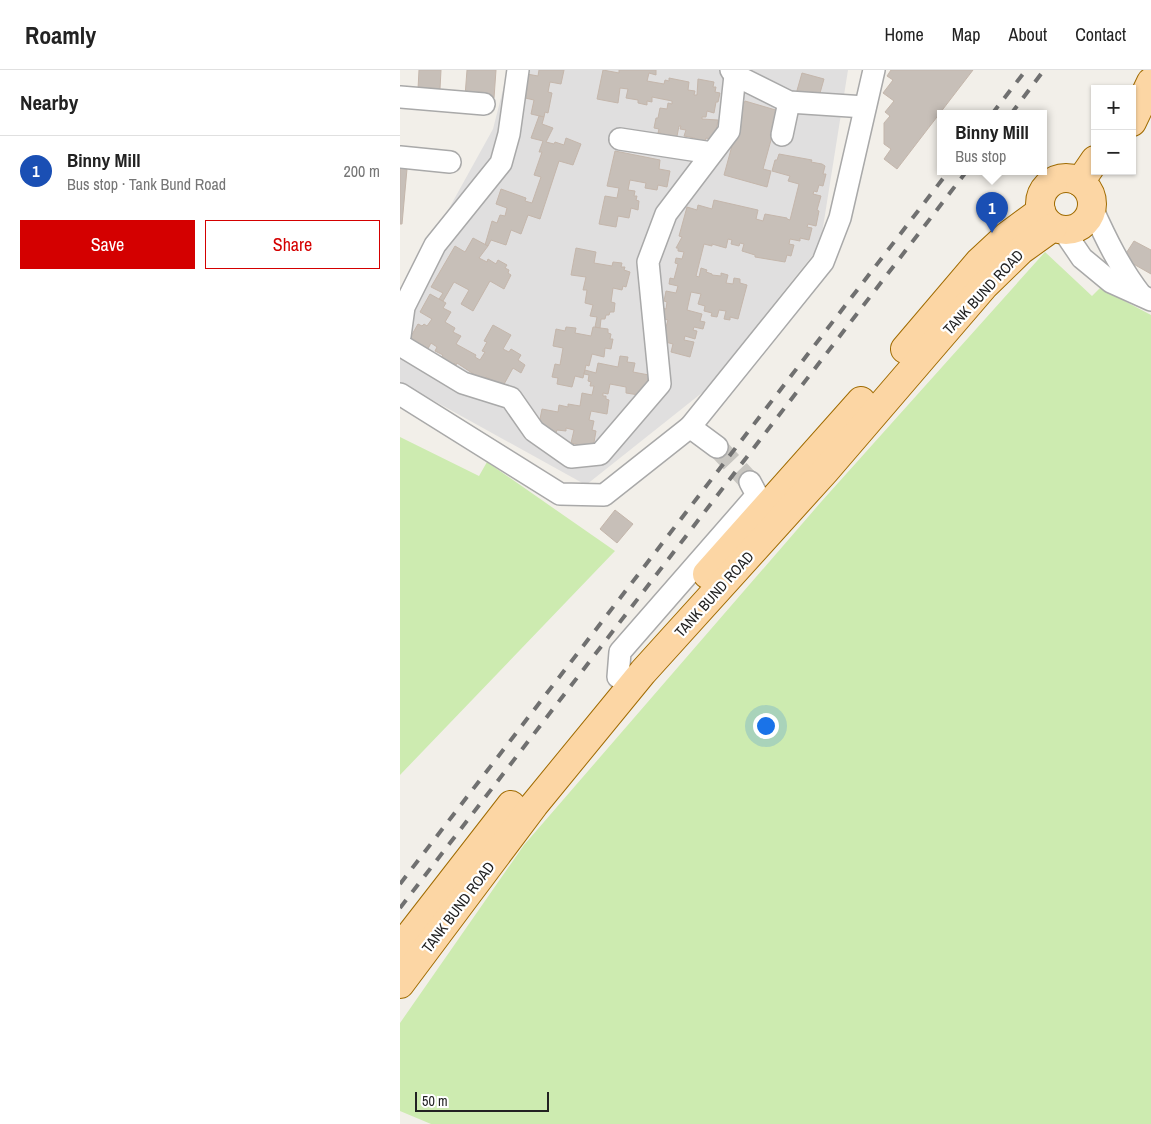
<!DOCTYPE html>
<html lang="en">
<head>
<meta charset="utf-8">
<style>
	:root { --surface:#fff; --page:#f6f6f6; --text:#222; --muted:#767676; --line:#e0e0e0; --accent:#d40000 }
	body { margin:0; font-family:"Archivo Narrow",sans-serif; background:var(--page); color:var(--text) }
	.controls { position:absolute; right:15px; top:15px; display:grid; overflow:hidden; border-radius:0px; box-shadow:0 1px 4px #0004 }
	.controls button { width:45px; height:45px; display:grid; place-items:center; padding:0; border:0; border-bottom:1px solid var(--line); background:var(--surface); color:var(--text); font:25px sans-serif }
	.scale { position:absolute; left:15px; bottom:12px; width:134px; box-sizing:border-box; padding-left:5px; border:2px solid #222; border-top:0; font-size:14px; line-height:18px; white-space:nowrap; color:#222; -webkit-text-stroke:4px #fff; paint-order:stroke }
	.you { position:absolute; left:365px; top:655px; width:18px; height:18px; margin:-12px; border:4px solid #fff; border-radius:50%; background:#1a73e8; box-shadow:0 0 0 8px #1a73e833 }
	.badge { display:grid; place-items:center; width:32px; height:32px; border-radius:50%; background:var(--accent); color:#fff; font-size:16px; font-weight:700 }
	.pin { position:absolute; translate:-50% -41px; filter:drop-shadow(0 1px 2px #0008) }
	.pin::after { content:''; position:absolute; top:26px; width:18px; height:15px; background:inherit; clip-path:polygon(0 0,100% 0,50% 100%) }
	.popup { position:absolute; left:537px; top:40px; width:110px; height:65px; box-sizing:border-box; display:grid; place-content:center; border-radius:0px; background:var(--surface); filter:drop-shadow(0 1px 4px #0005); font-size:16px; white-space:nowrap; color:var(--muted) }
	.popup b { font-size:19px; color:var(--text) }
	.popup::after { content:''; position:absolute; left:50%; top:100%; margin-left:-10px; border:10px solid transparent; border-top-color:var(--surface) }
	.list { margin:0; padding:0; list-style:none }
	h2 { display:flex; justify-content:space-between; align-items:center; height:65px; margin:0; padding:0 20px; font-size:21px }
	h2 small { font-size:16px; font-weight:400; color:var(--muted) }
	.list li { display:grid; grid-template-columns:32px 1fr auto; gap:15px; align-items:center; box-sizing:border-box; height:70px; padding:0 20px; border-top:1px solid var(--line) }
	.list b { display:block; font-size:19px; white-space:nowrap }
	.list p { margin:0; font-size:16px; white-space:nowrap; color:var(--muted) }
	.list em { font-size:16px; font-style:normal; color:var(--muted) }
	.actions { display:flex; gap:10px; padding:15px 20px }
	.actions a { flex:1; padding:11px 0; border:1px solid var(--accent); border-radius:0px; text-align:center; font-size:18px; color:var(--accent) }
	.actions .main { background:var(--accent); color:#fff }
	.map { position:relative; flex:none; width:751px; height:1054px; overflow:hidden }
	header { display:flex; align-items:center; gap:30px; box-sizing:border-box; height:70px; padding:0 25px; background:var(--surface); border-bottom:1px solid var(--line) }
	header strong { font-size:24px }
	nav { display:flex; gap:28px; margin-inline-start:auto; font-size:18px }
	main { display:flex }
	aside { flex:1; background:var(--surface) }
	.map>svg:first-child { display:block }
</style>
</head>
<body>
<header>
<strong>Roamly</strong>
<nav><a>Home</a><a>Map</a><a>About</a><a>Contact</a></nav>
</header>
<main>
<aside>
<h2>Nearby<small></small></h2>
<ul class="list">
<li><span class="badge" style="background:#1a4fb4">1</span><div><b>Binny Mill</b><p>Bus stop · Tank Bund Road</p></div><em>200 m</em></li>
</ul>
<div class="actions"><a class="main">Save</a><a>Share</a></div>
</aside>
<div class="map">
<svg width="751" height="1054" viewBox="0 0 751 1054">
	<rect width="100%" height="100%" fill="#f2efe9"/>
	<polygon fill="#e0dfdf" points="108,0 448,0 420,176 303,322 186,415 0,312 0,227 93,59"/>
	<g fill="#cdebb0">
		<polygon points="645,182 692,226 700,218 751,245 751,1054 31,1054 0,1041 0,953 124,775 421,432"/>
		<polygon points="0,367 79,406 87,392 215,481 0,705"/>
	</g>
	<g fill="#c7bfb8" stroke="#c4b6ab">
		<polygon points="19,0 41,0 40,19 18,19"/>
		<polygon points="67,0 96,0 94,28 65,26"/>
		<polygon points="139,0 164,0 161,14 150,12 148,22 152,23 148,43 145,42 144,47 131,44 134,30 125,28 127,19 124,19 127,4 138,6"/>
		<polygon points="203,0 219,3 219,0 256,0 256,5 249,3 247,11 264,14 265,10 269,11 269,8 289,12 288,20 295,21 294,25 297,25 298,9 314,12 313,17 316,17 315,22 320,23 318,32 316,32 314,43 307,41 306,47 302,47 302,49 318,50 315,67 311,66 310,69 306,68 305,73 295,71 295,68 284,66 286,60 280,59 281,56 279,56 276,71 261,68 261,63 258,63 259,59 254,58 256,48 258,48 260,38 267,39 268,33 272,34 272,31 252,27 252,32 247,31 247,35 238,33 238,30 226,28 228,19 220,18 218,33 197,29"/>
		<polygon points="491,0 573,0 497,99 484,89 491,79 484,74 484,53 490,46 485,42 494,31 483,23 493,10 487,6"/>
		<polygon points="402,3 424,9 418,30 396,24"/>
		<polygon points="345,31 379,41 363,99 371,101 367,117 324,105 341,43 339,34 343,35"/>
		<polygon points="139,46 144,47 142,54 153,58 146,72 154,74 155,72 164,75 166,68 181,74 173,95 159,91 140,149 128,145 121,164 111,160 106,175 91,170 88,176 85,175 92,151 97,153 100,145 105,146 107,138 96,134 101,119 126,128 125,131 132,133 141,107 134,105 142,82 139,82 143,71 131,68"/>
		<polygon points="215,81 260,90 259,99 270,101 267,117 258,115 257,120 245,118 246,113 230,110 228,120 235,121 234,126 237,126 236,130 239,131 238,140 231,138 229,148 218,146 216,157 199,154 205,126 217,128 219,118 207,116"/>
		<polygon points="379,84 412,90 411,92 422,94 425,96 423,104 426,104 423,116 419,115 417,122 414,121 413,124 421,126 417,140 419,141 416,156 408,154 407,157 412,158 409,170 400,168 400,171 390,169 389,174 394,175 391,186 387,185 385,192 355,187 355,185 342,181 344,174 340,173 339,176 331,174 332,170 328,169 326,178 312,174 312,176 304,174 296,206 299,207 301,198 307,200 306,202 312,204 312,205 321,206 321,203 328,205 326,213 333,214 334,208 340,209 340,213 347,215 338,249 330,247 330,250 324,249 326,241 319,240 317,247 311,246 312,243 304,241 305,236 298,234 301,224 291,222 287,240 302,244 300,251 305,252 303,259 294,257 293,260 297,261 295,269 285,266 284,270 294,272 290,287 271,282 273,274 258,270 259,255 266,257 268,250 260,248 262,238 266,239 267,232 264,231 266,221 276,223 278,216 269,214 270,208 274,209 278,194 275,193 276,188 282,189 284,182 278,181 278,178 276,178 282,167 279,166 287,137 297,140 298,135 312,139 314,130 358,140 356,149 363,151 365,144 387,148 387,149 390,150 399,114 388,111 390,106 372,101 375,90 377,90"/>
		<polygon points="0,98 7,99 2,154 0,154"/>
		<polygon points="73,168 88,176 79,188 87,192 88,189 96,194 98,190 107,195 105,198 109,200 108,203 111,205 104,219 90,211 73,241 61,234 69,220 54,212 43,231 39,229 43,223 31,217 55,176 65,182"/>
		<polygon points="734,171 751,180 751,204 723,188"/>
		<polygon points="176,178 196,182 194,193 212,196 213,192 222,193 221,197 225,197 224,200 230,202 226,217 223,216 222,220 213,218 211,232 215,233 214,242 210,242 209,245 206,245 205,249 201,249 200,258 195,257 197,247 190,246 193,235 185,233 187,220 183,220 186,207 171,205"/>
		<polygon points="30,224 46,233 43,238 51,242 45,252 55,258 53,262 61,266 56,274 76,285 75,287 80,290 85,282 82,281 87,272 84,271 93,255 111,265 103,279 109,282 111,279 121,285 118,290 125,295 121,303 113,298 103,316 86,307 84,311 57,293 56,295 54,293 52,296 40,289 43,285 35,281 37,277 31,273 24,286 9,273 11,269 10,268 18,254 22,256 24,254 27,256 32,249 20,242"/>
		<polygon points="166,257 176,258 175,263 191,266 193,257 208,259 208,263 211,264 210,269 213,269 211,279 205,278 204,287 192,284 189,296 186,295 183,308 175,306 172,317 157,314 158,308 152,307 155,294 160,295 163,278 153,276 156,259 165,261"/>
		<polygon points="220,286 228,287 227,292 235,293 233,302 249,305 246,321 240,320 239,325 226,323 226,317 210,314 208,324 203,323 203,326 206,326 206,329 209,330 207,344 191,341 189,350 194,351 192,360 196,361 193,378 171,373 174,360 166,358 166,361 157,360 155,365 143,358 144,355 139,354 142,339 158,342 159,335 168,337 168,334 180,336 182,323 192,325 194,316 190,316 191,312 188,311 189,305 184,304 185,300 196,303 198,293 218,297"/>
		<polygon points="215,440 233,454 217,473 200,459"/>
	</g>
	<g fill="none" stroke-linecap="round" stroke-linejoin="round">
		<polyline stroke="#c8c6c1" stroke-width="21" stroke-dasharray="21 11" stroke-linecap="butt" points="317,377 350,412"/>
		<g stroke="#a9a9a9" stroke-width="24">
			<g id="minor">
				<polyline points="331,0 335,5 389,32 465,37"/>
				<polyline points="0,27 84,34"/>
				<polyline points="382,65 389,32"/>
				<polyline points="220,69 312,83"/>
				<polyline points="0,87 50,92"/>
				<path d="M692 138C706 169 720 198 741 225"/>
				<polyline points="663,160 682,188 711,212 751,230"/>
				<polyline points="0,266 4,237 35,175 101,93 109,64 118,0"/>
				<polyline points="0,275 63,313 111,328 134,361 171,387 200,384 260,314 248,192 266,144 329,61 335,5"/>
				<polyline points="0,324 160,424 204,425 290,357 317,377"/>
				<polyline points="290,357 423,192 440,148 474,0"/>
				<polyline points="218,607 220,582 357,425 350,412"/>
			</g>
		</g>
		<g stroke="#a06b00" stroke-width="30">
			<g id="major">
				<polyline points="732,52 751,12"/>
				<circle cx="666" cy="134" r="26"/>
				<polyline points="680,112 695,90"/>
				<polyline points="505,279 579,192 607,166 641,141"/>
				<polyline points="307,504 461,331"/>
				<polyline points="0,878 111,735"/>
				<polyline points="0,914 134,735 243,602 425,401 584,216 621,180 653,157"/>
			</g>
		</g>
		<use href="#minor" stroke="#fff" stroke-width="21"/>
		<use href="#major" stroke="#fcd6a4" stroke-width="28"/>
		<g stroke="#707070" stroke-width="4" stroke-dasharray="10 10" stroke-linecap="butt">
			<polyline points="592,44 626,0"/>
			<polyline points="611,44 644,0"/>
			<polyline points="0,814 548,102"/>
			<polyline points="0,838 566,102"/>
		</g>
	</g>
	<g text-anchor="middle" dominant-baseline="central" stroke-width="4.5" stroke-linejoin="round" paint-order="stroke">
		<g font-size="15" fill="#222" stroke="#fff">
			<text transform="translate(583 222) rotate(-47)">TANK BUND ROAD</text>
			<text transform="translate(314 524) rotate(-48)">TANK BUND ROAD</text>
			<text transform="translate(58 837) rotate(-53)">TANK BUND ROAD</text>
		</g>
	</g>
</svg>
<div class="controls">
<button>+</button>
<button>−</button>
</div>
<div class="scale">50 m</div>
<div class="you"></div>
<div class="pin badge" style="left:592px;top:163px;background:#1a4fb4">1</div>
<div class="popup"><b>Binny Mill</b>Bus stop</div>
</div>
</main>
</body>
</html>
